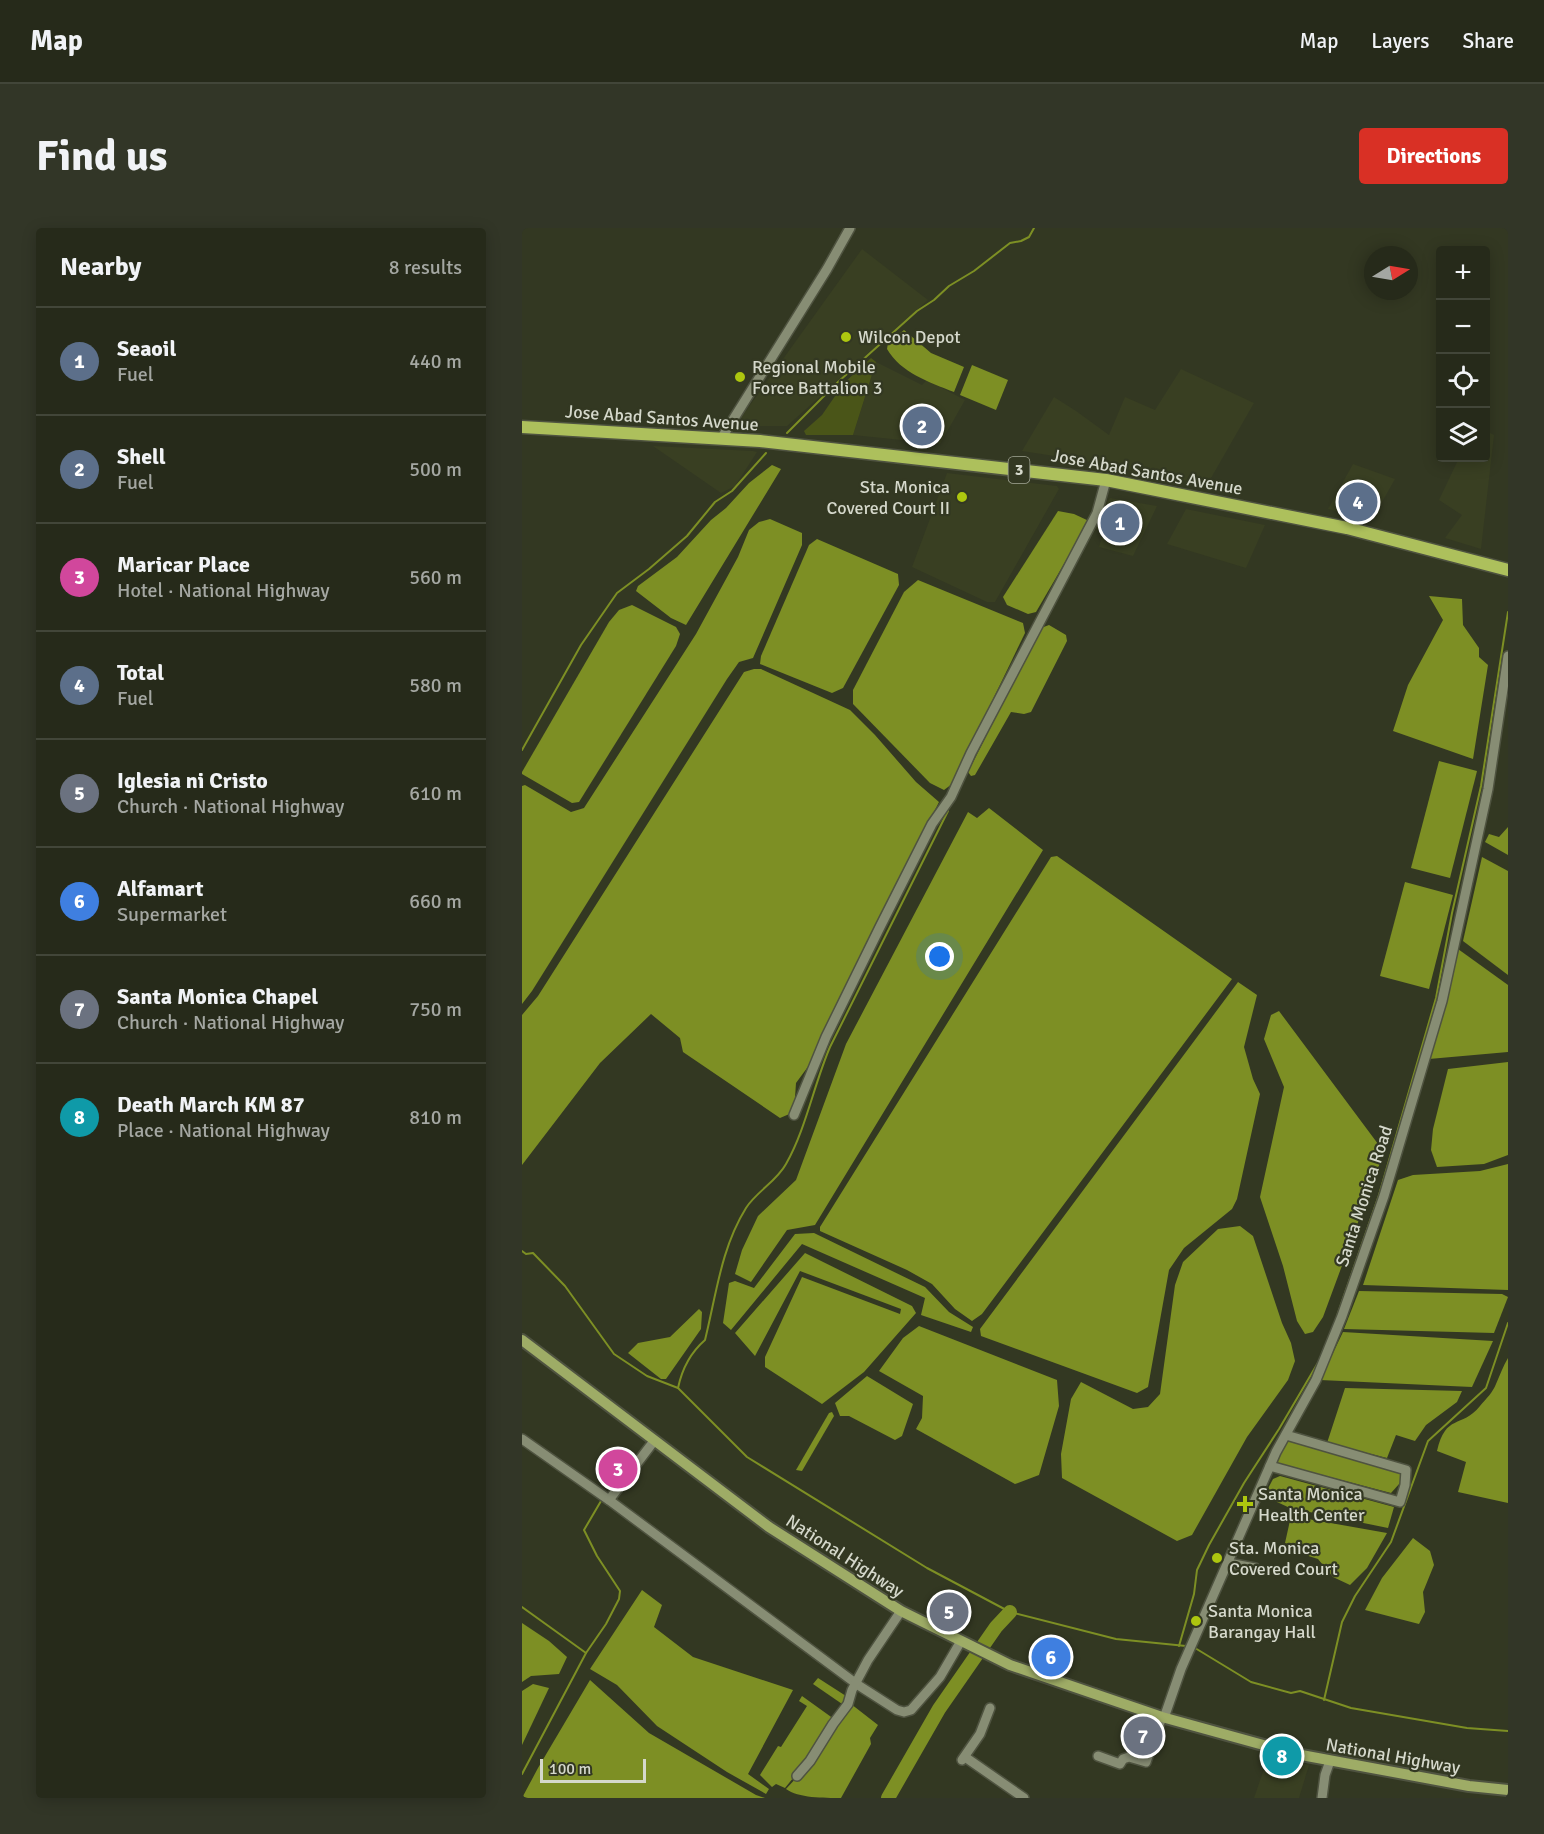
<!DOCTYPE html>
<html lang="en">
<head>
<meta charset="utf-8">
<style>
	:root { --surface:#262a1a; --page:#323627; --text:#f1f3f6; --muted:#a4a7a2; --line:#424639; --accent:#d93025 }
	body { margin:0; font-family:Signika,sans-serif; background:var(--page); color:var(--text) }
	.controls { position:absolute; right:18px; top:18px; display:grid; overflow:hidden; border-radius:6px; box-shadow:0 3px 15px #0003 }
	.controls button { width:54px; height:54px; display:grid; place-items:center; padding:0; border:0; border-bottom:2px solid var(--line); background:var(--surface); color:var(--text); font:30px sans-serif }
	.compass { position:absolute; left:842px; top:18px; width:54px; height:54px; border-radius:50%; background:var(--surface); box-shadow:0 3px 15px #0003; rotate:79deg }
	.scale { position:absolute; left:18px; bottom:15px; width:106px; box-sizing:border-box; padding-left:6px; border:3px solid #d5d8cb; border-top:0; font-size:16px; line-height:21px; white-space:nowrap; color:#d5d8cb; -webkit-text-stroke:4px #333822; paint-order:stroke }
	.you { position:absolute; left:418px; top:729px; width:21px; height:21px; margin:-15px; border:4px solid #fff; border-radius:50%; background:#1a73e8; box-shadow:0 0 0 9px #1a73e833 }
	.badge { display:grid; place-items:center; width:39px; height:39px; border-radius:50%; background:var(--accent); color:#fff; font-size:20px; font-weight:700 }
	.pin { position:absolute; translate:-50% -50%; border:3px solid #fff; box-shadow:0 2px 6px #0006 }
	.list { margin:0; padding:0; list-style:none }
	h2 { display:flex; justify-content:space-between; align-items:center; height:78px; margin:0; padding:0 24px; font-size:26px }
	h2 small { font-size:20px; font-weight:400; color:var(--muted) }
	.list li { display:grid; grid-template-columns:39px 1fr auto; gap:18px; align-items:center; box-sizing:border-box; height:108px; padding:0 24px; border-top:2px solid var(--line) }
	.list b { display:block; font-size:22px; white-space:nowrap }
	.list p { margin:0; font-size:20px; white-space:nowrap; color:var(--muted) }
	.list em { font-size:20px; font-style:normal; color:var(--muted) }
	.icon { flex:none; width:33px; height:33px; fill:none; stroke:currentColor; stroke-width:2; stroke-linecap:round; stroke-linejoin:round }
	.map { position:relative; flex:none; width:986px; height:1570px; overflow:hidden; border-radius:6px }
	header { display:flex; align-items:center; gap:36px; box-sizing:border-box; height:84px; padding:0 30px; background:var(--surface); border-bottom:2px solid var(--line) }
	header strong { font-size:28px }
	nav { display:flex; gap:33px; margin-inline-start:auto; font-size:21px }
	.intro { display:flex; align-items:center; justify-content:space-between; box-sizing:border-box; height:144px; padding:0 36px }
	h1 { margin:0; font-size:42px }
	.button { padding:15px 27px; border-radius:6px; background:var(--accent); color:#fff; font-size:21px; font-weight:700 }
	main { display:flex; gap:36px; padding:0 36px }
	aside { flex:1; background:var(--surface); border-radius:6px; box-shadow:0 3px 15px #0003 }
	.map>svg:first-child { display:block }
</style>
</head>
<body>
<header>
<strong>Map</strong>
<nav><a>Map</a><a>Layers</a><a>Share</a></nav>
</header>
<div class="intro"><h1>Find us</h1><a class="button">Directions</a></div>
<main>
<aside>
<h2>Nearby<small>8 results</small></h2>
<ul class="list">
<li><span class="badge" style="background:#5c6f8a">1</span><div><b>Seaoil</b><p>Fuel</p></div><em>440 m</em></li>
<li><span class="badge" style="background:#5c6f8a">2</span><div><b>Shell</b><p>Fuel</p></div><em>500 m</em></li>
<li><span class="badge" style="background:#d1479c">3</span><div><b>Maricar Place</b><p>Hotel · National Highway</p></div><em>560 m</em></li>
<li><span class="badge" style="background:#5c6f8a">4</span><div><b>Total</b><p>Fuel</p></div><em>580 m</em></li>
<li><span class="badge" style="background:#6b7280">5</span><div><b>Iglesia ni Cristo</b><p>Church · National Highway</p></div><em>610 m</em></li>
<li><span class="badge" style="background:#3f7fe0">6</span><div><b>Alfamart</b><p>Supermarket</p></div><em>660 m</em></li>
<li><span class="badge" style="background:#6b7280">7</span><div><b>Santa Monica Chapel</b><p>Church · National Highway</p></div><em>750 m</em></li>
<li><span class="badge" style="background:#0f9aa8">8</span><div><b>Death March KM 87</b><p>Place · National Highway</p></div><em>810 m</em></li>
</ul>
</aside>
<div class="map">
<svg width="986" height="1570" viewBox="0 0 986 1570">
	<rect width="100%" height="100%" fill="#333822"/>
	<g fill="#393f22">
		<polygon points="340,21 406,72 265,198 213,198"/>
		<polygon points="354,134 400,157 405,152 443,172 418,216 331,207"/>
		<polygon points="659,141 732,175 685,257 558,232 500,223 532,169 554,183 587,207 603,169 633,182"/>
		<polygon points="964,203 972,207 959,321 923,310 940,287 917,272 937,230 963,230"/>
		<polygon points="131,218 231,223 235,224 213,258 199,265"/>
		<polygon points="831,236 873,251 850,292 806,281"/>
		<polygon points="425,245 535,258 537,261 473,374 465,374 390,339"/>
		<polygon points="588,270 635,278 611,328 577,319 582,303 572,300"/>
		<polygon points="664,281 743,297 724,340 645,316"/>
		<polygon points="747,1526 787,1537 777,1570 732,1570"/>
	</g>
	<polygon fill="#4a5518" points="349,130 354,134 331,207 284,207 282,203 300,187 322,155"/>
	<g fill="#7d8f24">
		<path d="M382 102 409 125 442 139 432 164C407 154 379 145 365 121L366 115Z"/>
		<polygon points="450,137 486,152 474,182 438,167"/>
		<polygon points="250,237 259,241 164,397 149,390 114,363 116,358 155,329 189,292 204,280 227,255"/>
		<polygon points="536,283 552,286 567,293 514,384 506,386 485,377 481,369"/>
		<polygon points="248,291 280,305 280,317 231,430 217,434 205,451 10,763 0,776 0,558 3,557 49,584 62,580 174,406 216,329 227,302 237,294"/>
		<polygon points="295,311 376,346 377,357 321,460 310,465 238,436 239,428 287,317"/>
		<polygon points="396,352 501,395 503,405 430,556 422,562 408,555 331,476 331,462 382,364"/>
		<polygon points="907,368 940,371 941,397 957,420 957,429 966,437 951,531 871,503 886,457 921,392"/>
		<polygon points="110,377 154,399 158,406 154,418 57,574 50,575 0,546 0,544 87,394 97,382"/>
		<polygon points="527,397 544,407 545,413 509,484 502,486 489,484 453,547 449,548 446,544 519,400"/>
		<polygon points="232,441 239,441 328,482 353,507 394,554 417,574 299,808 296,825 274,855 272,884 258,890 161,824 158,810 129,786 78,835 0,937 0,787 16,768 222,444"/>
		<polygon points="917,533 955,543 928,650 889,640"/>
		<polygon points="467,580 521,622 293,997 265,1002 229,1054 213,1046 220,1022 236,988 274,952 324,816 446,584 455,590"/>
		<polygon points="986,599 986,627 963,614 967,606 977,609"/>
		<polygon points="535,628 710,751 460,1086 450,1093 433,1081 410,1056 385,1042 298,1003 298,999 529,629"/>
		<polygon points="960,629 986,643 986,747 941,713"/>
		<polygon points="883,654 931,667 907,761 858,748"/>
		<polygon points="936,721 986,757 986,824 907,831"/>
		<polygon points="716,754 735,767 722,819 731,851 738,866 715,971 710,981 662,1020 647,1042 626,1159 615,1165 459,1108 458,1101"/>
		<polygon points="757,783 862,924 801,1089 791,1104 783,1106 775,1093 761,1038 738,969 762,859 742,811 749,787"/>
		<polygon points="986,834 986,927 962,936 915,939 909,922 911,901 926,841"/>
		<polygon points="986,936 986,1062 841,1057 876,952 891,947 958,943"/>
		<polygon points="718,998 731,1008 760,1095 769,1115 773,1133 766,1152 725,1209 670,1307 655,1313 540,1250 539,1226 549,1171 559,1154 611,1181 626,1179 638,1166 653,1057 661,1034 696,1001"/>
		<polygon points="292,1005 403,1059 427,1084 451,1099 449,1104 399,1087 403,1070 280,1016 209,1102 201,1095 207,1055 213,1053 232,1060 273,1006"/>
		<polygon points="283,1025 390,1078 394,1085 342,1144 300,1176 243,1139 243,1129 280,1049 378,1086 379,1081 278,1043 233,1128 213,1105"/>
		<polygon points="837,1063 980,1066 986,1069 972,1105 822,1101"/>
		<polygon points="177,1081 180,1084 179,1101 144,1151 139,1151 106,1125 116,1115 148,1109"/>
		<polygon points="397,1098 535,1152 537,1178 517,1247 493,1256 394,1201 400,1190 401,1168 357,1143 381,1110"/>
		<polygon points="821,1104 971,1113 950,1159 798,1152"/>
		<path d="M986 1130V1275L936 1264 944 1234 915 1223C924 1185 939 1201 958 1178 964 1171 971 1164 974 1156 978 1147 981 1138 986 1130Z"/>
		<polygon points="345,1148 391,1176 380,1208 373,1212 327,1188 318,1188 313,1175"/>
		<polygon points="823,1160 940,1163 935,1174 904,1197 893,1213 874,1207 865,1230 805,1215"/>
		<polygon points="310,1184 312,1188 280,1243 274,1242 307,1185"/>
		<polygon points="771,1213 882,1243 878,1255 869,1265 754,1235 765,1214"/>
		<polygon points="758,1248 872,1279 866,1300 768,1280 742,1268 751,1251"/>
		<polygon points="769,1288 865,1305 845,1340 828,1357 811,1349 796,1331 777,1325 777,1319 763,1315"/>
		<polygon points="891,1310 908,1323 912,1337 901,1364 903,1384 897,1396 843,1382 860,1350"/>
		<polygon points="120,1362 140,1377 132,1399 171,1429 271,1462 226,1546 247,1561 244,1566 205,1544 135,1498 95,1457 68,1441"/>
		<polygon points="0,1395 27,1413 45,1429 37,1446 9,1448 0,1454"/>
		<polygon points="296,1450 324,1468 323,1478 291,1456"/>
		<polygon points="68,1452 127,1505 234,1567 243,1570 0,1570 16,1540"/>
		<polygon points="11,1456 27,1460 0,1517 0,1463"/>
		<polygon points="280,1468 312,1491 284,1534 263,1560 254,1556 250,1559 238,1547 256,1518 259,1519 285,1478 277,1473"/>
		<path d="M329 1476 356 1497 348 1510 349 1516 319 1570C302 1570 276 1570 264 1561L289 1534Z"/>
	</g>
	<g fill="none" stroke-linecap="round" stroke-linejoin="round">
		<g stroke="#7d8f24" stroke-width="2">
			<polyline points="265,205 316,154 395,83 412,72 427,58 452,43 488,15 499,13 507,9 512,0"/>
			<polyline points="0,522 59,417 95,365 127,341 165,308 193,274 210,263 244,225"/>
			<polyline points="0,1023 4,1026 11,1025 43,1058 92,1126 125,1148 156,1160 225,1229 405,1340 488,1384 594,1411 664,1418"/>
			<polyline points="815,1088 857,967 914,770 930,685 959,558 986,384"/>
			<path d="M156 1160C160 1141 168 1125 183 1112 194 1068 199 1020 224 980 234 964 255 953 264 936 284 901 292 856 308 819L426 583"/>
			<polyline points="0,1379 64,1425"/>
			<polyline points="657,1418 672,1366 675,1342 687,1317 722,1255 757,1201 797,1133 804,1116"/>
			<polyline points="673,1420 729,1454 769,1465 778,1463 829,1480 945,1500 986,1503"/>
			<polyline points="802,1472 820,1394 833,1368 869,1314 906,1213 964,1160 986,1095"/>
			<polyline points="0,1546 64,1425 84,1396 97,1371 98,1363 75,1328 62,1302 79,1273"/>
		</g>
		<polyline stroke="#7d8f24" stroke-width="14" points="366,1570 417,1481 474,1399 488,1384"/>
		<g stroke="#4f5340" stroke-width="12">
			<g id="minor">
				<polyline points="199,211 305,41 328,0"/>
				<polyline points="272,887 304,809 358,699 410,596 429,569 449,525 575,285 584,252"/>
				<polyline points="0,1211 87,1272 336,1457 375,1482 382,1484 389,1482 418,1449 439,1413"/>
				<polyline points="748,1238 878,1274 883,1257 884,1242 764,1207"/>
				<polyline points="87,1272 132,1213"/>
				<polyline points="706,1335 733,1340"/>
				<polyline points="642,1490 659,1441 754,1224 794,1152 820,1088 862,968 920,773 966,561 986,428"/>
				<polyline points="576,1528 598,1536 601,1531 607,1529 624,1534 640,1489"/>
				<polyline points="443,1529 502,1570"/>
				<polyline points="440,1532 458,1506 468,1480"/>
				<polyline points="275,1548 288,1533 311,1496 326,1476 330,1462 346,1432 379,1383"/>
				<polyline points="800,1570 803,1547 808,1533"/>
			</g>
		</g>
		<g stroke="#4f5340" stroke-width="14">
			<polyline id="major" points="0,1112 247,1299 379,1383 488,1437 640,1489 774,1526 947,1558 986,1562"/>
		</g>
		<g stroke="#4f5340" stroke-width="15">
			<polyline id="highway" points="0,199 238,213 584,252 825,300 986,342"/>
		</g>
		<use href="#minor" stroke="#878d74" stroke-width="9"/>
		<use href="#major" stroke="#9eac66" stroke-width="10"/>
		<use href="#highway" stroke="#adc05c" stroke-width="12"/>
	</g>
	<g fill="#adc60f" stroke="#333822" stroke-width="2">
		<circle cx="324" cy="109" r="6"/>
		<circle cx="218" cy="149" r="6"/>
		<circle cx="440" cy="269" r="6"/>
		<path d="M720 1267h6v6h6v6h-6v6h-6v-6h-6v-6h6z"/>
		<circle cx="695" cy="1330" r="6"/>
		<circle cx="674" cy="1393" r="6"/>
	</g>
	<g text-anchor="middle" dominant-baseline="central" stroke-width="4.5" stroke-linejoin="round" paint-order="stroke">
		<rect fill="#333822" stroke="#a4a898" stroke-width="1.5" x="486.5" y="229" width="21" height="26" rx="4.5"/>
		<g font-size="16" font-weight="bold" fill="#d5d8cb">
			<text x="497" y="242">3</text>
		</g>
		<g font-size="18" fill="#d5d8cb" stroke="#333822" text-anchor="start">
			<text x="336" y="109">Wilcon Depot</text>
			<text x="230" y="139">Regional Mobile<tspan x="230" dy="21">Force Battalion 3</tspan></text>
			<text x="428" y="259" text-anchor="end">Sta. Monica<tspan x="428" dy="21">Covered Court II</tspan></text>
			<text x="736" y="1266">Santa Monica<tspan x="736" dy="21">Health Center</tspan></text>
			<text x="707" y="1320">Sta. Monica<tspan x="707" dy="21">Covered Court</tspan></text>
			<text x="686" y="1383">Santa Monica<tspan x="686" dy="21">Barangay Hall</tspan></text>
		</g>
		<g font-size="18" fill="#d5d8cb" stroke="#333822">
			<text transform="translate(140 190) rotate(4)">Jose Abad Santos Avenue</text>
			<text transform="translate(625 244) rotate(10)">Jose Abad Santos Avenue</text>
			<text transform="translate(842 968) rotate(-72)">Santa Monica Road</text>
			<text transform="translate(323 1328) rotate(33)">National Highway</text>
			<text transform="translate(871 1528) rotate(10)">National Highway</text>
		</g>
	</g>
</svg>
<div class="controls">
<button>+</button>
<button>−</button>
<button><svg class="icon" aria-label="locate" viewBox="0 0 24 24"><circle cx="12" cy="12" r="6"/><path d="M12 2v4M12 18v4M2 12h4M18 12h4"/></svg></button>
<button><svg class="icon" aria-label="layers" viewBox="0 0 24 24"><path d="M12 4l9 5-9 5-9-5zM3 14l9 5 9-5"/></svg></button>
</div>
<svg class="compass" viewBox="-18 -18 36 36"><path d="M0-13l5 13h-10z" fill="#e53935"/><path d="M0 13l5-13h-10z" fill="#a4a7a2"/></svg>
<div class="scale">100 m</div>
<div class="you"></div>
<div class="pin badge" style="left:598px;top:295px;background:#5c6f8a">1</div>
<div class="pin badge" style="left:400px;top:198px;background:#5c6f8a">2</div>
<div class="pin badge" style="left:96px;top:1241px;background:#d1479c">3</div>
<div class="pin badge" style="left:836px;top:274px;background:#5c6f8a">4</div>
<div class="pin badge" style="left:427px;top:1384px;background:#6b7280">5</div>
<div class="pin badge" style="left:529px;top:1429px;background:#3f7fe0">6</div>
<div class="pin badge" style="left:621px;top:1508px;background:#6b7280">7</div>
<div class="pin badge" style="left:760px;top:1528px;background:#0f9aa8">8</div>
</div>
</main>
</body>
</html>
